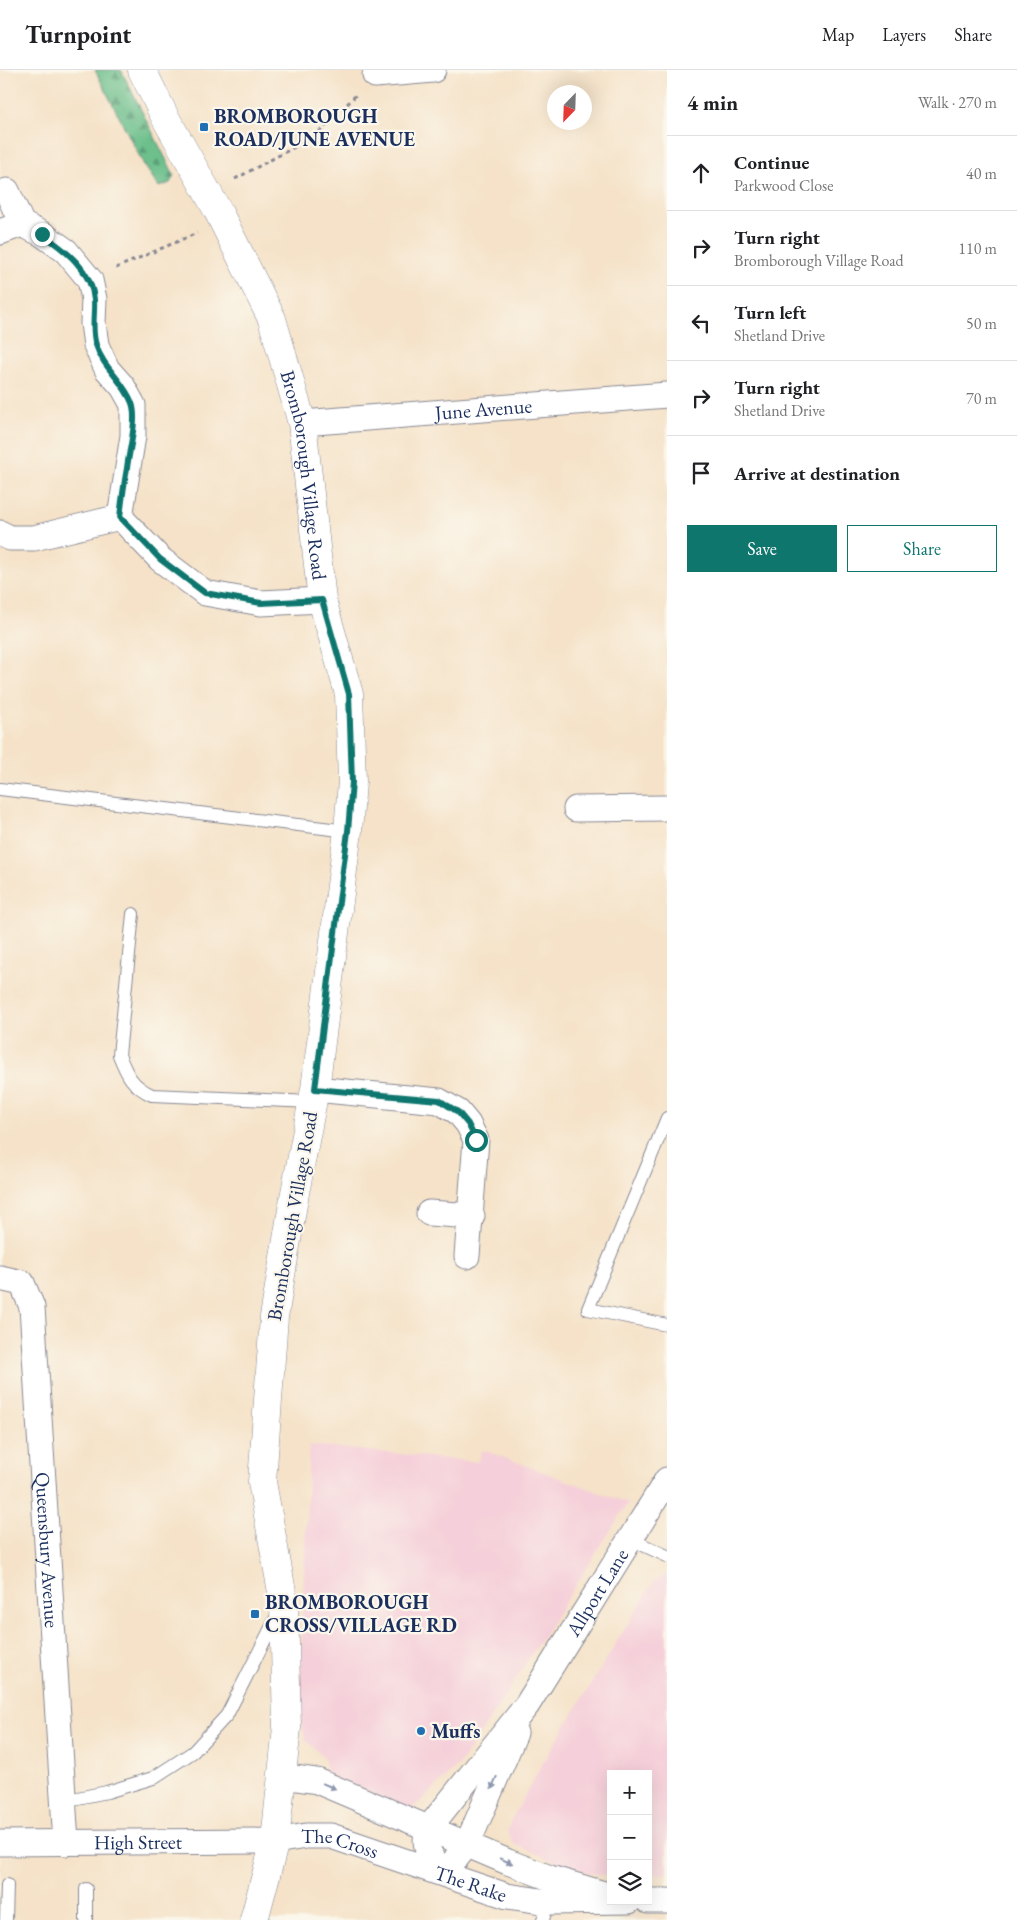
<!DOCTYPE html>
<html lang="en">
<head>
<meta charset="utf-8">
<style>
	:root { --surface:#fff; --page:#f2f2f2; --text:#202124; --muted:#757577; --line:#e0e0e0; --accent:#0f766e }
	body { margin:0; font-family:"EB Garamond",serif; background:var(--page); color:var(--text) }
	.controls { position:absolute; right:15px; bottom:15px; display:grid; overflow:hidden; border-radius:0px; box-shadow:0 5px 20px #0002 }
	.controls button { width:45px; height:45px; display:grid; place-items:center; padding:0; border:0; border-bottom:1px solid var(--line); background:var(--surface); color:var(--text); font:25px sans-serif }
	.compass { position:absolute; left:547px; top:15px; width:45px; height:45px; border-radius:50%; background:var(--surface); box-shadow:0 5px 20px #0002; rotate:203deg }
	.stop { position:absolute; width:15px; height:15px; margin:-11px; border:4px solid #0f766e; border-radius:50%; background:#fff }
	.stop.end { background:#0f766e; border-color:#fff; box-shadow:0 1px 5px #0008 }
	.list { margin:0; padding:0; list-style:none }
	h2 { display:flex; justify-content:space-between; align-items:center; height:65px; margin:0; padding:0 20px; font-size:21px }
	h2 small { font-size:16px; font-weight:400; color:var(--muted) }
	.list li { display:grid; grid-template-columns:32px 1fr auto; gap:15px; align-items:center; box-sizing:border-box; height:75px; padding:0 20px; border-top:1px solid var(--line) }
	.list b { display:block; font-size:19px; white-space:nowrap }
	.list p { margin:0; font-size:16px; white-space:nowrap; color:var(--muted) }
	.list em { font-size:16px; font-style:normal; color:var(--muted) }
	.actions { display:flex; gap:10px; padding:15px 20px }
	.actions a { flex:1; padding:11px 0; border:1px solid var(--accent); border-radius:0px; text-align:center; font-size:18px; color:var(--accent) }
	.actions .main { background:var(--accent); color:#fff }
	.icon { flex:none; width:28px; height:28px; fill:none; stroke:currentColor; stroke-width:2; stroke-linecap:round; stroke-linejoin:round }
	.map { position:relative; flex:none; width:667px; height:1850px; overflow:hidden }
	header { display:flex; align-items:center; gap:30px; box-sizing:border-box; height:70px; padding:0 25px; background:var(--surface); border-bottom:1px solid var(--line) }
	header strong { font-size:24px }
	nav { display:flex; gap:28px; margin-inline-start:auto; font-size:18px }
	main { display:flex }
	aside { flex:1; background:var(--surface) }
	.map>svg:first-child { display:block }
</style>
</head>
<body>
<header>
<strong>Turnpoint</strong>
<nav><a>Map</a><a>Layers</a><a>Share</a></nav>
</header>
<main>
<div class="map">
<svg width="667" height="1850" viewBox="0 0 667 1850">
	<defs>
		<pattern id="forest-firs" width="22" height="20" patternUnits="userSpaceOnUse" patternTransform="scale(1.25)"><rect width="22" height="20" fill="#6dbf8c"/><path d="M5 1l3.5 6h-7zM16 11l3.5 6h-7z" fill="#599c76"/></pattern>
	</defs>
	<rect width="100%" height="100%" fill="#fbf7ec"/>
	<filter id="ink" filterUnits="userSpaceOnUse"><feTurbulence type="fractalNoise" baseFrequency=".02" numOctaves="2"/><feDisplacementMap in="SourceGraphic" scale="10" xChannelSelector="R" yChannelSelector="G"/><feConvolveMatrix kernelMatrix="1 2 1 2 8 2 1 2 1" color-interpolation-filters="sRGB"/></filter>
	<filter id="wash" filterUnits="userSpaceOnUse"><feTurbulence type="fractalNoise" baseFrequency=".0096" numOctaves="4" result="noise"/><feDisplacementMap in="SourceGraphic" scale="20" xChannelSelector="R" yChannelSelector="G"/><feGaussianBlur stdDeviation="1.12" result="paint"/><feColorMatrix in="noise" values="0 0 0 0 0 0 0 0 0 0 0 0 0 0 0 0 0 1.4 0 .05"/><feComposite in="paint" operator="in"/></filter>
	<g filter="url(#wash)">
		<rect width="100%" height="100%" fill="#f5e2c8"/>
		<g fill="#f5cfd9">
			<polygon points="309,1375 478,1392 483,1380 628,1433 510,1618 459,1695 411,1740 326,1706 325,1689 305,1669 299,1640"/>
			<polygon points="667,1504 667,1804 648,1805 648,1704 611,1704 611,1806 574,1800 514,1774 507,1762 511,1751 541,1696 654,1511"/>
		</g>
		<polygon fill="url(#forest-firs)" stroke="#447775" points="95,0 121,0 174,105 170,113 159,117 144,95"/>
	</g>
	<g filter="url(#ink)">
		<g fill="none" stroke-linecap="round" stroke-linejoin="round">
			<g stroke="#888893" stroke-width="14">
				<g id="lane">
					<polyline points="0,719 348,761"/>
					<path d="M133 844 119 985C127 1005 132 1016 152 1025L312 1032"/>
					<polyline points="667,1048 588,1239 667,1255"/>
					<polyline points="630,1469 667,1486"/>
					<polyline points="63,1731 107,1722 153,1708 193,1682 227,1645 278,1544"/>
					<polyline points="6,1850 7,1815"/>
					<polyline points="86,1850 86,1819"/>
					<polyline points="543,1850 548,1832"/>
				</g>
			</g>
			<g stroke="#888893" stroke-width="27">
				<g id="street">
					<polyline points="375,5 433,0"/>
					<polyline points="7,121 22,154 42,164 66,181 90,210 94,229 93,253 96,275 107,299 123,317 133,335 133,366 120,447 160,489 205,523 261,533 322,530"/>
					<polyline points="0,162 22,154"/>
					<path id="s1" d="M302 353 667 325"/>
					<polyline points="0,463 10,468 34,468 120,447"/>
					<polyline points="576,739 667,738"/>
					<polyline points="315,1019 439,1031 458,1042 468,1054 476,1070 467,1186"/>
					<polyline points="429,1143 472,1146"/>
					<path id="s2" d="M0 1208 22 1213 32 1237 66 1773"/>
					<polyline points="282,1706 317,1711 508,1792 550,1808 604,1824"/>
					<path id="s3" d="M0 1773 275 1771 306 1766H331L507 1826 548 1832 629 1831"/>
					<polyline points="457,1787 467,1775 515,1663"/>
					<path id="s4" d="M448 1805C434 1792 421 1779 428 1759L527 1635 667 1410"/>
					<polyline points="648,1831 667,1831"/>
				</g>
			</g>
			<g stroke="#888893" stroke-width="29">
				<g id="secondary">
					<path id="s5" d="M142 0 165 47 218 141 272 249 302 353 322 530 349 624 352 712 348 761 315 1019 294 1128 274 1247 262 1412 284 1533 287 1657 275 1771 254 1850"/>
				</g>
			</g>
			<g stroke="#888893" stroke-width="3" stroke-dasharray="4 4" stroke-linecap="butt">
				<polyline points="235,109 302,73 323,59 356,25"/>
				<polyline points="116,198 197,163"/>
			</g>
			<use href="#lane" stroke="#fff" stroke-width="12"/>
			<use href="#street" stroke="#fff" stroke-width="25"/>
			<use href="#secondary" stroke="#fff" stroke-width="28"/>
		</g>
		<defs><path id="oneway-solid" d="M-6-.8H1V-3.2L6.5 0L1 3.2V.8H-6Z" transform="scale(1.25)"/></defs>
		<g fill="#8d97ae">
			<use href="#oneway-solid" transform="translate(494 1713) rotate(113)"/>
			<use href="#oneway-solid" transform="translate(329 1716) rotate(23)"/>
			<use href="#oneway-solid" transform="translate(506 1791) rotate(22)"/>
		</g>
	</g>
	<g fill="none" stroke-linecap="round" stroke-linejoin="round" filter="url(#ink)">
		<path stroke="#0f766e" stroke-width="6" d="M42 164C64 179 92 200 94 230 95 245 91 260 96 275 103 298 124 311 132 333 138 350 129 380 127 398 124 414 122 430 120 447L160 489 205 523 261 533 322 530 349 624 352 712 348 761 315 1019 439 1030 458 1042 468 1054 476 1070"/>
	</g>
	<g fill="#1f6fb2" stroke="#fbf7ec" stroke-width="2">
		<rect x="199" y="52" width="10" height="10" rx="2.5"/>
		<rect x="250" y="1539" width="10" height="10" rx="2.5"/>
		<circle cx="421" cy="1661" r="5"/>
	</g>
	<g text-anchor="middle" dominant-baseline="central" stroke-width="4.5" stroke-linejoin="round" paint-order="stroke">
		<g font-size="20" font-weight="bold" fill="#1b2f5e" stroke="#fbf7ec" text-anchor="start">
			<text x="214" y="46">BROMBOROUGH<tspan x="214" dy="23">ROAD/JUNE AVENUE</tspan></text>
			<text x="265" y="1532">BROMBOROUGH<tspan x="265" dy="23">CROSS/VILLAGE RD</tspan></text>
			<text x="431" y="1661">Muffs</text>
		</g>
		<g font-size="20" fill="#1b2f5e" stroke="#fbf7ec">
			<text stroke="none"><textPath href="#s1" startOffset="182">June Avenue</textPath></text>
			<text stroke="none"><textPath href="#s5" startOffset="441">Bromborough Village Road</textPath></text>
			<text transform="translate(292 1146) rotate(-80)">Bromborough Village Road</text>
			<text stroke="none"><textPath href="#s2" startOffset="292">Queensbury Avenue</textPath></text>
			<text stroke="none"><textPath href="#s4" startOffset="345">Allport Lane</textPath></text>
			<text stroke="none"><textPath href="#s3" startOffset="138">High Street</textPath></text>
			<text stroke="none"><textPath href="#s3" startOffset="341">The Cross</textPath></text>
			<text stroke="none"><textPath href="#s3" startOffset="479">The Rake</textPath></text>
		</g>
	</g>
</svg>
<div class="controls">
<button>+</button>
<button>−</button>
<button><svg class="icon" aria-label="layers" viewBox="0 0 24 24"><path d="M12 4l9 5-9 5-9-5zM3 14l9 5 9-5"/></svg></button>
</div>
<svg class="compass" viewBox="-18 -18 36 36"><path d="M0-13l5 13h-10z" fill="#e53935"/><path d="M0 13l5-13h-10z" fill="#757577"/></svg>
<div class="stop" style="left:476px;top:1070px"></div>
<div class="stop end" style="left:42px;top:164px"></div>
</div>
<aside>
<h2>4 min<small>Walk · 270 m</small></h2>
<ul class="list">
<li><svg class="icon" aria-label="ahead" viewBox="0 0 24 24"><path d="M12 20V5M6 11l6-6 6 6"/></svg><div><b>Continue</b><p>Parkwood Close</p></div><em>40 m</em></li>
<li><svg class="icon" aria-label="right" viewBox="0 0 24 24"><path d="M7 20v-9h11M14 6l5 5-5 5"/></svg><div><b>Turn right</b><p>Bromborough Village Road</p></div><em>110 m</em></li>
<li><svg class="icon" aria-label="left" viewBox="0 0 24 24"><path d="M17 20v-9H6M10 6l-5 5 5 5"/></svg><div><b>Turn left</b><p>Shetland Drive</p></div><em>50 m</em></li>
<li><svg class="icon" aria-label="right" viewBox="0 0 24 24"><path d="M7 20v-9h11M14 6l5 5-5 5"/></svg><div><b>Turn right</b><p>Shetland Drive</p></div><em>70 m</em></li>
<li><svg class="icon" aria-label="arrive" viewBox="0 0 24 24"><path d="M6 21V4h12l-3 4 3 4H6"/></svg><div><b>Arrive at destination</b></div></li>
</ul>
<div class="actions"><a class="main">Save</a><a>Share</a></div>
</aside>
</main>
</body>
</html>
